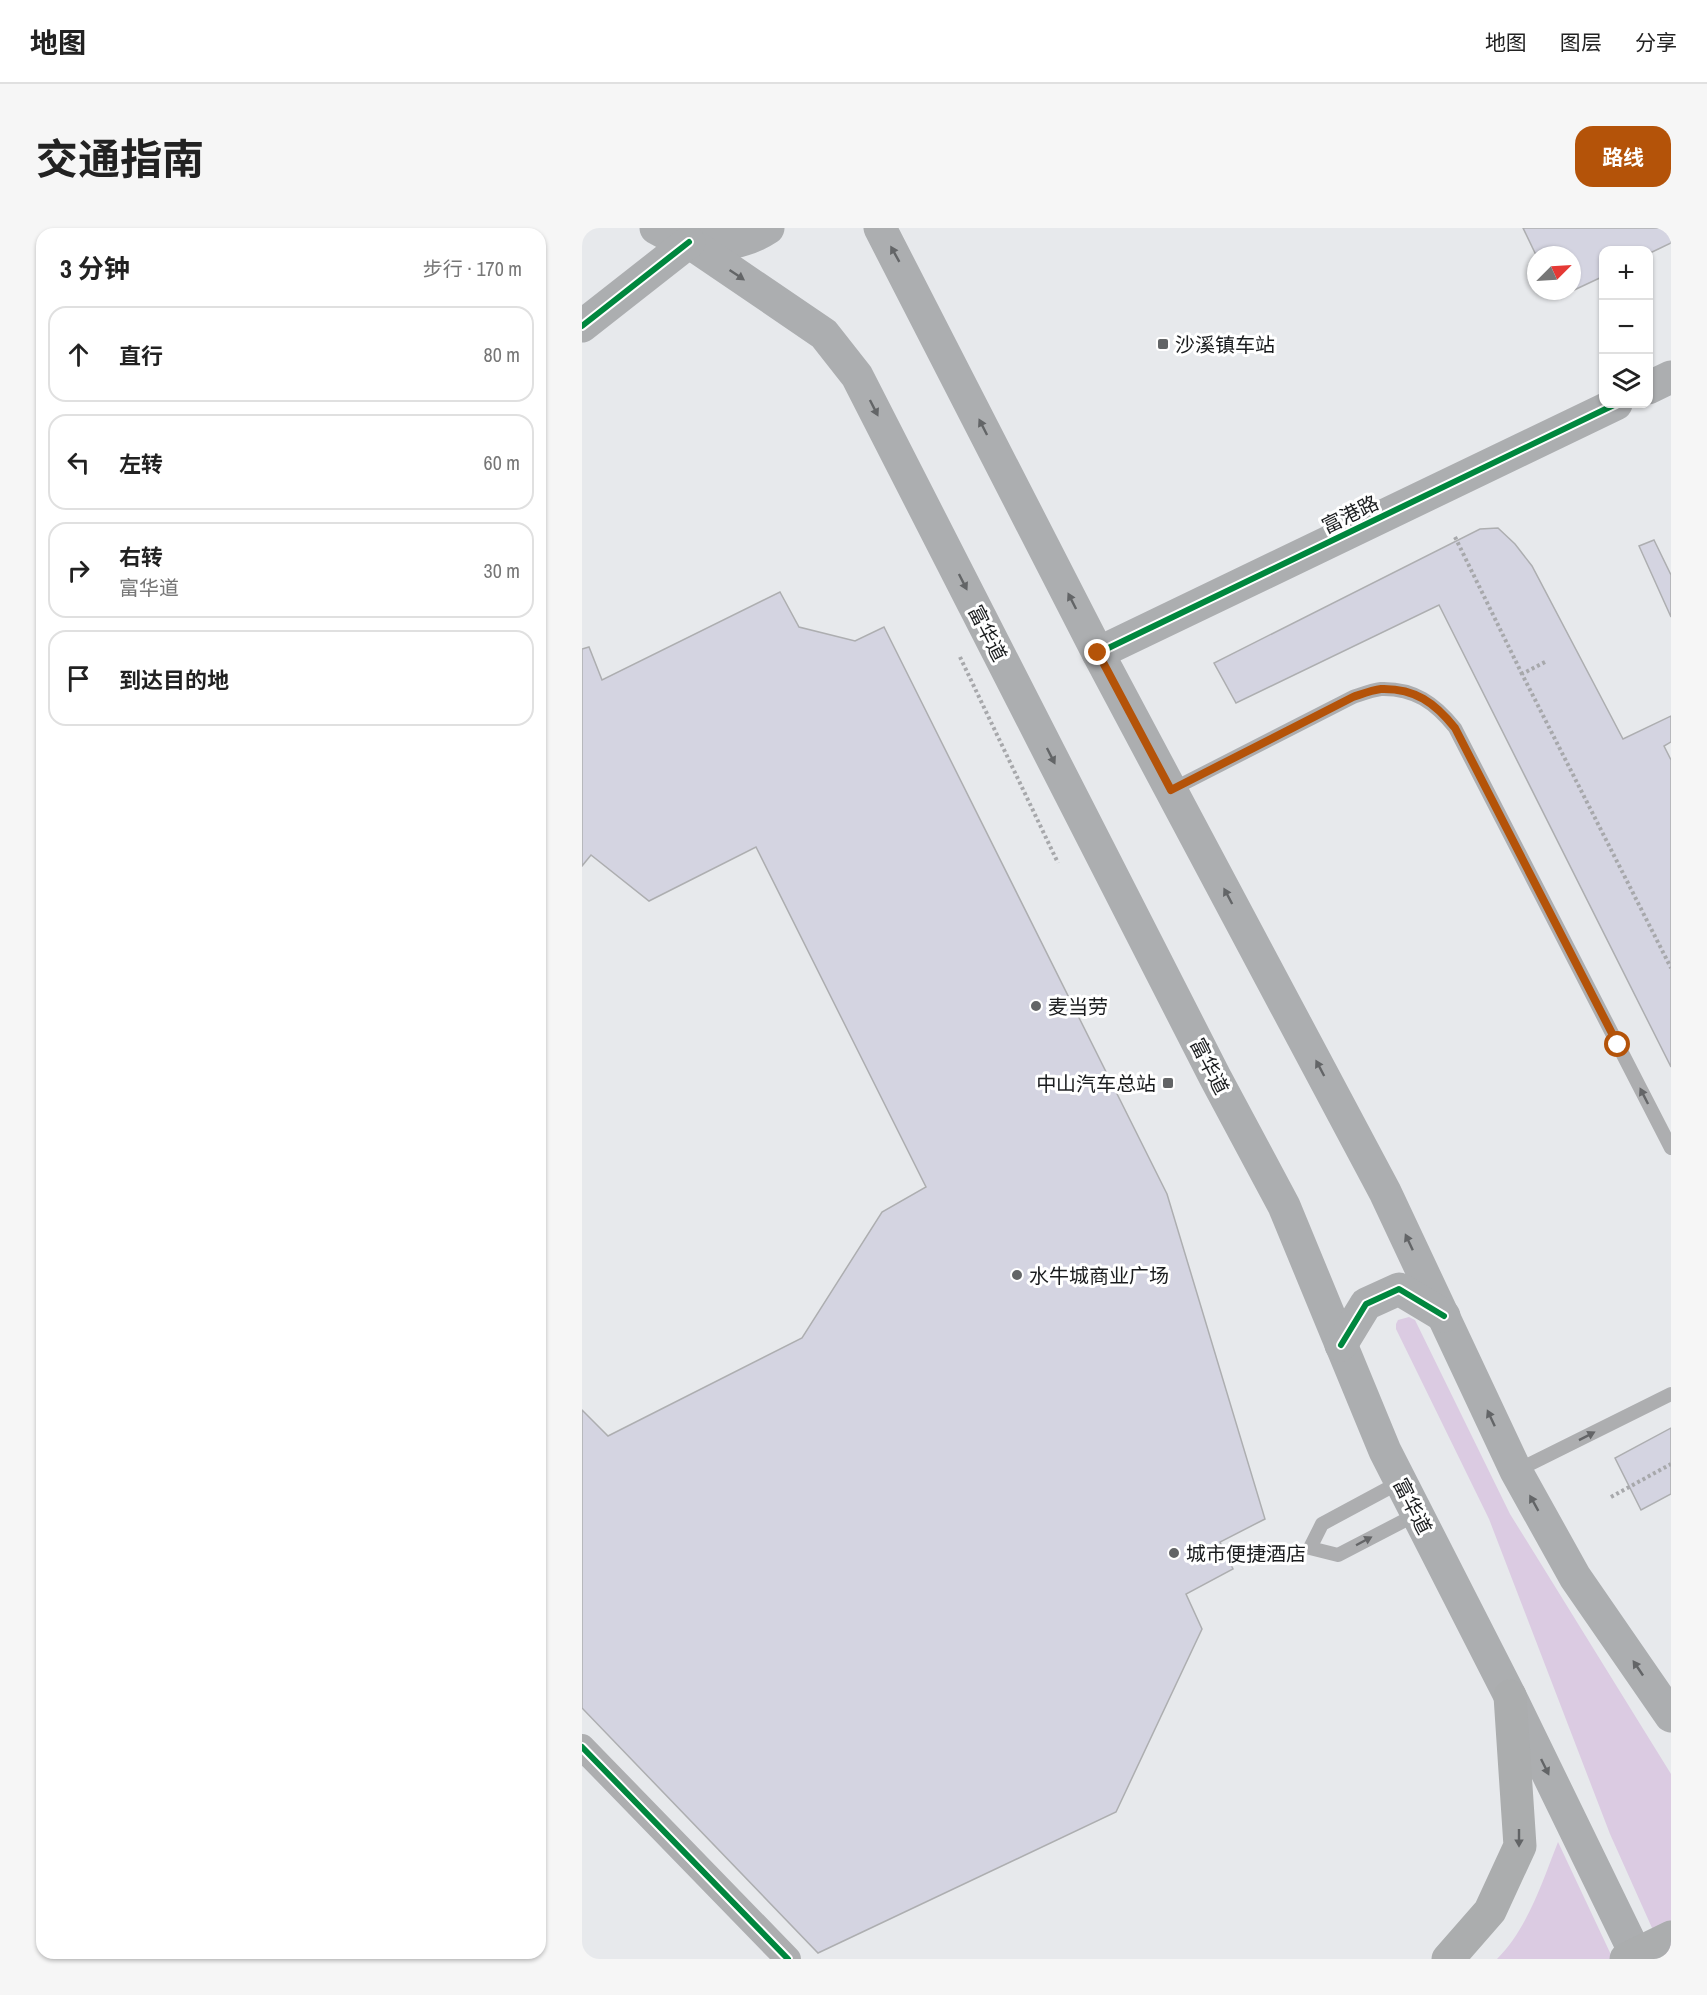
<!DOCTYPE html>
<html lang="zh">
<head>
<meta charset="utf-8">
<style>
	:root { --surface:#fff; --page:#f6f6f6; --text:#222; --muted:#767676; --line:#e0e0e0; --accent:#b45309 }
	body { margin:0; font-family:"Archivo Narrow","Noto Sans SC",sans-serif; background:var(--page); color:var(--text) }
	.controls { position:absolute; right:18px; top:18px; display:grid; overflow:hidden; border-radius:12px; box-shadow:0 2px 4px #0004 }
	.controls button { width:54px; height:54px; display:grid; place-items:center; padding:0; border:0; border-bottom:2px solid var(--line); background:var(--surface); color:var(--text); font:30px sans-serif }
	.compass { position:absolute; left:945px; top:18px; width:54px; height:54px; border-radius:50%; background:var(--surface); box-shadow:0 2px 4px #0004; rotate:66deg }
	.stop { position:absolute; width:18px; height:18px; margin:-14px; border:4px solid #b45309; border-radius:50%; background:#fff }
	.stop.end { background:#b45309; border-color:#fff; box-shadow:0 2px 6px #0008 }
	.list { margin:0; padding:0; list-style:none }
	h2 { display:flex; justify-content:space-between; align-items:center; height:78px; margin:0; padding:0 24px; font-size:26px }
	h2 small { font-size:20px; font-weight:400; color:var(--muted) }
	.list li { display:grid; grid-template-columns:39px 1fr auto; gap:18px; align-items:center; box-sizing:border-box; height:96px; margin:0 12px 12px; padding:0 12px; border:2px solid var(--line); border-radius:18px }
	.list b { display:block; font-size:22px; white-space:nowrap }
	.list p { margin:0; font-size:20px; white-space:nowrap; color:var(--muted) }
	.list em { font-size:20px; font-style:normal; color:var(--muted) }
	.icon { flex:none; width:33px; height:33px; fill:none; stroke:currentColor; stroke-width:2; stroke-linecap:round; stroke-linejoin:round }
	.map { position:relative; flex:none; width:1089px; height:1731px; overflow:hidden; border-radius:18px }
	header { display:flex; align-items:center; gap:36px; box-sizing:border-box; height:84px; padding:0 30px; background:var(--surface); border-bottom:2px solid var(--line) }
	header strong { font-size:28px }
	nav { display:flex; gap:33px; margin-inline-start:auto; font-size:21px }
	.intro { display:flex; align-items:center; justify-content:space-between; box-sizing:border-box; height:144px; padding:0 36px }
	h1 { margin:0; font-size:42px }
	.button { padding:15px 27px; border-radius:18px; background:var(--accent); color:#fff; font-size:21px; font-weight:700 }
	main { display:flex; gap:36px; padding:0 36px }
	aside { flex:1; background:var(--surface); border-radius:18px; box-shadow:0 2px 4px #0004 }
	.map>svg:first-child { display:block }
</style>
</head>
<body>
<header>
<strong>地图</strong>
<nav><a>地图</a><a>图层</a><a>分享</a></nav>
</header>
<div class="intro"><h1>交通指南</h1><a class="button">路线</a></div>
<main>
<aside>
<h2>3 分钟<small>步行 · 170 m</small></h2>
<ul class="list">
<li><svg class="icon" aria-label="ahead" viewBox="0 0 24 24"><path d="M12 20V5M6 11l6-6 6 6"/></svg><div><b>直行</b></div><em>80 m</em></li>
<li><svg class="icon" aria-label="left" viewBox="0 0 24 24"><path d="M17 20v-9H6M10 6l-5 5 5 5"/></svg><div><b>左转</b></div><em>60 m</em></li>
<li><svg class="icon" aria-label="right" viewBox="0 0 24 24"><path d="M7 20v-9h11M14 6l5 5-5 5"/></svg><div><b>右转</b><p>富华道</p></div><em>30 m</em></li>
<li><svg class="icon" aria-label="arrive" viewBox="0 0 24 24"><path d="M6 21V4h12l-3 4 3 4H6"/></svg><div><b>到达目的地</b></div></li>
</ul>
</aside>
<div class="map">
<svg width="1089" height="1731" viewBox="0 0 1089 1731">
	<rect width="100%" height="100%" fill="#e7e9ec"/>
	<g fill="#dbcbe2">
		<polygon points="827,1089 833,1092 928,1286 1089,1546 1089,1731 1084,1731 1083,1729 1028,1606 907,1291 814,1101 814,1096 816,1092"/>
		<path d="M976 1614 1031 1731H915C945 1702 961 1652 976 1614Z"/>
	</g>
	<g fill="#d4d4e1" stroke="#adaeb0" stroke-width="1.5">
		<polygon points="941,0 1089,0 1089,15 1066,26 1066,22 1022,22 1022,48 990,63 990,27 954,27"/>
		<polygon points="972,63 990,63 975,70"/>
		<polygon points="916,300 933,316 950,338 1041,511 1089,488 1089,514 1082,518 1089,532 1089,839 857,377 654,475 632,435 898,301"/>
		<polygon points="1072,312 1089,347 1089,389 1057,318"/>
		<polygon points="198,364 217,399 273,413 302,399 585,966 683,1291 638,1314 651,1341 604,1366 620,1401 534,1584 236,1725 0,1480 0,1182 26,1208 220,1110 300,984 344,959 174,619 67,673 9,627 0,638 0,421 7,419 20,452"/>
		<polygon points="1089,1200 1089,1266 1059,1282 1033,1230"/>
	</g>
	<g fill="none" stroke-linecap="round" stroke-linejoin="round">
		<g stroke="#a7a8ab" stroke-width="4" stroke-dasharray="3 3" stroke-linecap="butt">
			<polyline points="873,309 940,446"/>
			<polyline points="378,429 476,635"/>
			<polyline points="963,434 940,446 1089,740"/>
			<polyline points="1029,1269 1089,1236"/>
		</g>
		<g stroke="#adaeb0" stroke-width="14">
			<path d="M589 562 771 469C780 466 790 462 799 461 832 460 853 475 873 500L1089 920"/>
			<polyline points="934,1243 1089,1166"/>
			<polyline points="818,1254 740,1296 728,1320 756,1327 835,1286"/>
		</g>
		<polyline stroke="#adaeb0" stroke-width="26" points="0,1519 206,1731"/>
		<g stroke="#acaeb0" stroke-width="33">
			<path d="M74 0C108 20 153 22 186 0"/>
			<polyline points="298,0 516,425 803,964 934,1243 993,1349 1089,1488"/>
			<polyline points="107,14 242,106 275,148 633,849 702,978 803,1223 928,1468 1056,1731"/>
			<polyline points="0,98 107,14"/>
			<polyline points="1066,160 1089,149"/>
			<polyline points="516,425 1034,176"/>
			<polyline points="759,1117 784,1076 817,1061 862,1088"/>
		</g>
		<polyline stroke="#abadae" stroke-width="33" points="866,1731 908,1683 938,1618 928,1468"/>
		<polyline stroke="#abadae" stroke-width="33" points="1044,1731 1089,1709"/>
		<g stroke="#fff" stroke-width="10">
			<g id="cycleway">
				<polyline points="0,98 107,14"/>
				<polyline points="516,425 1034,176"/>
				<polyline points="759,1117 784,1076 817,1061 862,1088"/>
				<polyline points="0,1519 206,1731"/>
			</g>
		</g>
		<use href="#cycleway" stroke="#00873e" stroke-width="6"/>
	</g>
	<defs><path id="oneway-solid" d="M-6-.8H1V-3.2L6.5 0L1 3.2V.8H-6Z" transform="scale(1.5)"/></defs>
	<g fill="#636567">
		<use href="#oneway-solid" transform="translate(313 26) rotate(-119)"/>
		<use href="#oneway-solid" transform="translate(155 47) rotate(34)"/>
		<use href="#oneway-solid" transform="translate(292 180) rotate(63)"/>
		<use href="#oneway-solid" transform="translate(401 199) rotate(-117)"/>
		<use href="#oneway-solid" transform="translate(381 354) rotate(63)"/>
		<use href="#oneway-solid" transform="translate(490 373) rotate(-117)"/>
		<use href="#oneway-solid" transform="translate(469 528) rotate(63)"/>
		<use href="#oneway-solid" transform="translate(646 668) rotate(-118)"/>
		<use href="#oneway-solid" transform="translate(738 840) rotate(-118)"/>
		<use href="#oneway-solid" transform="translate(827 1014) rotate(-115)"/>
		<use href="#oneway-solid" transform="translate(909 1190) rotate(-115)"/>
		<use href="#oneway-solid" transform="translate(952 1275) rotate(-119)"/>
		<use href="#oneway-solid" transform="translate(1056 1440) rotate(-124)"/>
		<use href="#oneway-solid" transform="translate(963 1539) rotate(64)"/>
	</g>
	<g fill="#646567">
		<use href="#oneway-solid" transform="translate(1062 868) rotate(-117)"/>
		<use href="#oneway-solid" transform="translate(1005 1208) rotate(-27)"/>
		<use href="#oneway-solid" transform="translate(782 1313) rotate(-28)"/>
	</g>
	<use fill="#626466" href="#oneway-solid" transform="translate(937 1610) rotate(90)"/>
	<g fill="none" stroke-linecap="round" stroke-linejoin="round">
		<path stroke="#b45309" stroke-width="8" d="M516 425 589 562 771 469C780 466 790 462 799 461 833 460 853 475 873 500L1036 817"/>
	</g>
	<g fill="#626466" stroke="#fff" stroke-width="2">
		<rect x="575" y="110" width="12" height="12" rx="3"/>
		<circle cx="454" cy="778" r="6"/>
		<rect x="580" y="849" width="12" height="12" rx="3"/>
		<circle cx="435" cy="1047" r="6"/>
		<circle cx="592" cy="1325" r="6"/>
	</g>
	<g text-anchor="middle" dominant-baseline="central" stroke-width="6" stroke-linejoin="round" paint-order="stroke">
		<g font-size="20" fill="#1a1c1e" stroke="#fff" text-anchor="start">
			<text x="593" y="116">沙溪镇车站</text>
			<text x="466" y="778">麦当劳</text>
			<text x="574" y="855" text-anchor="end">中山汽车总站</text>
			<text x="447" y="1047">水牛城商业广场</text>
			<text x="604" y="1325">城市便捷酒店</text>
		</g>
		<g font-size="20" fill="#1a1c1e" stroke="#fff">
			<text transform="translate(768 286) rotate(-26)">富港路</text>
			<text transform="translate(406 405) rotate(63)">富华道</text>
			<text transform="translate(628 838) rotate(63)">富华道</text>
			<text transform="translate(831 1278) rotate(63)">富华道</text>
		</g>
	</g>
</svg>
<div class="controls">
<button>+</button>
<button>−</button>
<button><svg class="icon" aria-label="layers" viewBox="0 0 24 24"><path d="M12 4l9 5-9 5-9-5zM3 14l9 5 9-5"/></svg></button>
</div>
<svg class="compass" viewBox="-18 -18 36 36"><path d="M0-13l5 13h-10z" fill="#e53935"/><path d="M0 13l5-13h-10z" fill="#767676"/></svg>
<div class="stop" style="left:1036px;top:817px"></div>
<div class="stop end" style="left:516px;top:425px"></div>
</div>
</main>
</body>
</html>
